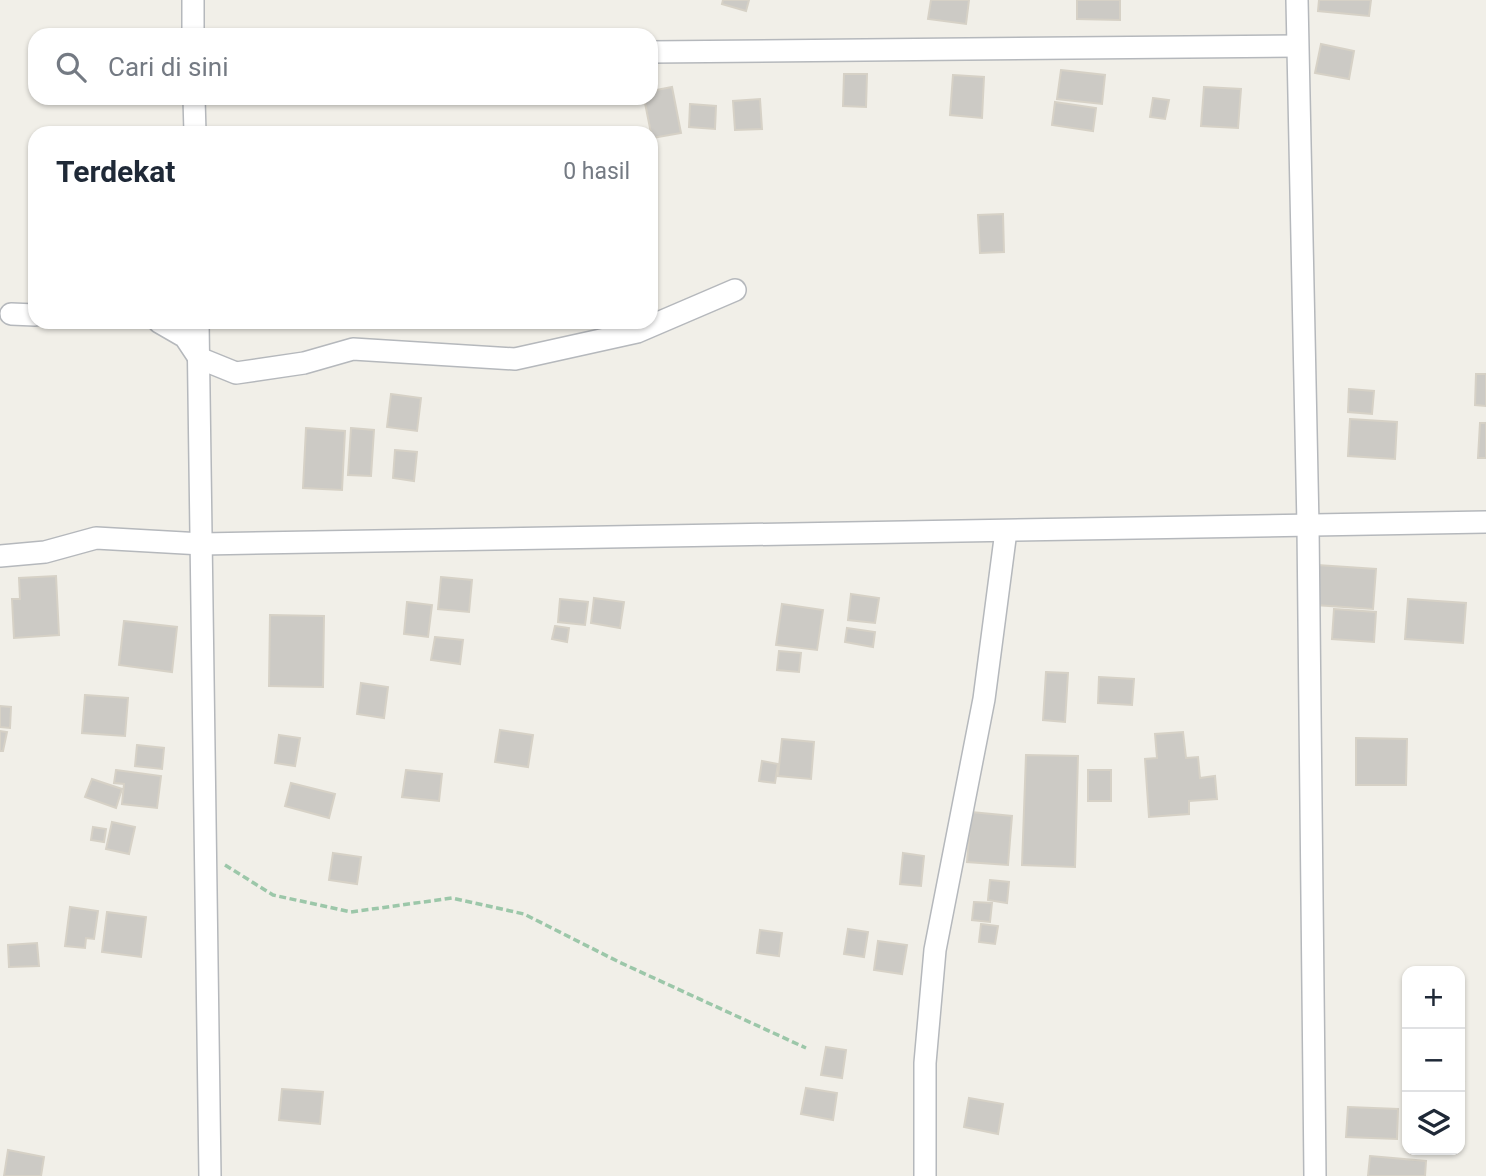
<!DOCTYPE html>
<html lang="id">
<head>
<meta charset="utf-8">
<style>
	:root { --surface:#fff; --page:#f2f2f3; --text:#1f2937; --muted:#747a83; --line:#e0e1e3 }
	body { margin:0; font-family:Roboto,sans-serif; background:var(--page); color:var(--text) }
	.controls { position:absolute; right:21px; bottom:21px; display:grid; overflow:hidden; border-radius:14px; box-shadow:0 2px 5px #0004 }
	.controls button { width:63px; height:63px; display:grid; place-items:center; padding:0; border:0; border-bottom:2px solid var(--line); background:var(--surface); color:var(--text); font:35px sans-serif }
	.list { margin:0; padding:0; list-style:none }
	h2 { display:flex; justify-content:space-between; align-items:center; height:91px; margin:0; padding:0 28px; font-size:30px }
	h2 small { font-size:23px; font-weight:400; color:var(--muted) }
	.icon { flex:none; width:38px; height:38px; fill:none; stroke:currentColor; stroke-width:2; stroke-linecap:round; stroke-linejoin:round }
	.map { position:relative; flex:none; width:1486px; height:1176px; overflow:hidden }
	.search { position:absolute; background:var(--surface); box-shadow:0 2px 5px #0004; left:28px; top:28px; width:630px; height:77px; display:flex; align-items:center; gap:18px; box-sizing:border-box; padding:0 24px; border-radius:21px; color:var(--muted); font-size:26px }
	.panel { position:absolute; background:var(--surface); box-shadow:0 2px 5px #0004; left:28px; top:126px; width:630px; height:203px; border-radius:21px }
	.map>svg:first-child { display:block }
</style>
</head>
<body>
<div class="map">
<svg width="1486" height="1176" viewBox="0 0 1486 1176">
	<rect width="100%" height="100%" fill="#f1efe8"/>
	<g fill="#cccac5" stroke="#d6d1c6" stroke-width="2">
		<polygon points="723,0 749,0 746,11 722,4"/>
		<polygon points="931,0 969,0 966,24 928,19"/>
		<polygon points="1077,0 1120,0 1120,20 1077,19"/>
		<polygon points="1319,0 1371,0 1369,16 1318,11"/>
		<polygon points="1321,44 1354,51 1349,79 1315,73"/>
		<polygon points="1061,70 1105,75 1102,104 1057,99"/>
		<polygon points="844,74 867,74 866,107 843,106"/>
		<polygon points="953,75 984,77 982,118 950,115"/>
		<polygon points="672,87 681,133 652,138 644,98 651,98 651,91"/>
		<polygon points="1204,87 1241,89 1238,128 1201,126"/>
		<polygon points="1153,98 1169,100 1165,119 1150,117"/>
		<polygon points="760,99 762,129 735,130 733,101"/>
		<polygon points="1055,102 1096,108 1093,131 1052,125"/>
		<polygon points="690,104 716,106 715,129 689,127"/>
		<polygon points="1003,214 1004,252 980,253 978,215"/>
		<polygon points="1476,374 1486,374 1486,406 1475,405"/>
		<polygon points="1349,389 1374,391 1372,414 1348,412"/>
		<polygon points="391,394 421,398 417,431 387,427"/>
		<polygon points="1350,419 1397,422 1395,459 1348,456"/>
		<polygon points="1480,423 1486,423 1486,458 1478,458"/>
		<polygon points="306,428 345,431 342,490 303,488"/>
		<polygon points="351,428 374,430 371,476 348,475"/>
		<polygon points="395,450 417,452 414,481 393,478"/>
		<polygon points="1317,565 1376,569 1373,609 1315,605"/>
		<polygon points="56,576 59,635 14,638 12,599 20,599 19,578"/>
		<polygon points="441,577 472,580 469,612 438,609"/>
		<polygon points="851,594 879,598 875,623 848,620"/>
		<polygon points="594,598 624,602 620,628 591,623"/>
		<polygon points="560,599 588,602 585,625 558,622"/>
		<polygon points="1408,599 1466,603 1463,643 1405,639"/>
		<polygon points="407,602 432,605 428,637 404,634"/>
		<polygon points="782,604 823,610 817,650 776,645"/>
		<polygon points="1334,609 1376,612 1374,642 1332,639"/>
		<polygon points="270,615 324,616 323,687 269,686"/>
		<polygon points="124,621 177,627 172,672 119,665"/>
		<polygon points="555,626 569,628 567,642 552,639"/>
		<polygon points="847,628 875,632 873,647 845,642"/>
		<polygon points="435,637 463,640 460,664 431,660"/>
		<polygon points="779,651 801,653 799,672 777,670"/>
		<polygon points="1046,672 1068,673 1065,722 1043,720"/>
		<polygon points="1099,677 1134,679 1132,705 1098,703"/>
		<polygon points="361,683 388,687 384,718 357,714"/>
		<polygon points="85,695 128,698 125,736 82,733"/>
		<polygon points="0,706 11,707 10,728 0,727"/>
		<polygon points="500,730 533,735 528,767 495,762"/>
		<polygon points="0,731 7,732 3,751 0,751"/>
		<polygon points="1183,732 1186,758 1198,757 1200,778 1215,776 1217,799 1189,801 1189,814 1149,817 1145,759 1157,758 1155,734"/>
		<polygon points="279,735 300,738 295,766 275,763"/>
		<polygon points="1356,738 1407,739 1406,785 1356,785"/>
		<polygon points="782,739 814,742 811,779 778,776"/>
		<polygon points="137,745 164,748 162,769 135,766"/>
		<polygon points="1026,755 1078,756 1075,867 1022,865"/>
		<polygon points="762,761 778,764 775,783 759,781"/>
		<polygon points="116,770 161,776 157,808 122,804 124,784 114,783"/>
		<polygon points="406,770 442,774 439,801 402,797"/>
		<rect x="1088" y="770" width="23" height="31"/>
		<polygon points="92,779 122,789 116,808 85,797"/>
		<polygon points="291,783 335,794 329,818 285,806"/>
		<polygon points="971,812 1012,816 1008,865 967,862"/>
		<polygon points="112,822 135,827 129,854 106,849"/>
		<polygon points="93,827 106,829 104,842 91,840"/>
		<polygon points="333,853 361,857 357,884 329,880"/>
		<polygon points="903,853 924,856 921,886 900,884"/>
		<polygon points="990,880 1009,882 1007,903 988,900"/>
		<polygon points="974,902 992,903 990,922 972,920"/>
		<polygon points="70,907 98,911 94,939 86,938 85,948 65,946"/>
		<polygon points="107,912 146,917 141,957 102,952"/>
		<polygon points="981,924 998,926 995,944 979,942"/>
		<polygon points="848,929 868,932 864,957 844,954"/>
		<polygon points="760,930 782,933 779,956 757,953"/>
		<polygon points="878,941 907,945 902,974 874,970"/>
		<polygon points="37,943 39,966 9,967 8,945"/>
		<polygon points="826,1047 846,1050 842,1078 821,1075"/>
		<polygon points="1460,1082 1464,1082 1461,1105 1460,1104"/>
		<polygon points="806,1088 837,1093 833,1120 801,1114"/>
		<polygon points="282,1089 323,1092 320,1124 279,1120"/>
		<polygon points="969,1098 1003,1104 998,1134 964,1127"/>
		<polygon points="1348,1107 1398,1109 1397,1139 1346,1137"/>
		<polygon points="8,1150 44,1157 41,1176 4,1176"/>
		<polygon points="1370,1156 1426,1161 1425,1176 1368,1176"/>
	</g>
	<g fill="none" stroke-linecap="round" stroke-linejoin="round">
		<g stroke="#b5b8bc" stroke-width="24">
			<g id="minor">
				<polyline points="193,0 193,35"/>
				<polyline points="1297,0 1308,526 1315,1176"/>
				<polyline points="651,52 1297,46"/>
				<polyline points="194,98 195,133"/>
				<polyline points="11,314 35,315"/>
				<polyline points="159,322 185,337 199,358 236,373 304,363 353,349 515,359 637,332 735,290"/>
				<polyline points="198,322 210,1176"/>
				<polyline points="0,556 45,552 96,538 202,544 1486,522"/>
				<polyline points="925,1176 925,1063 935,950 984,699 1006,531"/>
			</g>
		</g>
		<polyline stroke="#9cc7a9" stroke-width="3.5" stroke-dasharray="7 3.5" stroke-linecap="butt" points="225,865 273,895 351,912 452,898 524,914 619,962 806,1048"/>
		<use href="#minor" stroke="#fff" stroke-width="21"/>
	</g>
</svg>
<div class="controls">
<button>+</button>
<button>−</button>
<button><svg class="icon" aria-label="layers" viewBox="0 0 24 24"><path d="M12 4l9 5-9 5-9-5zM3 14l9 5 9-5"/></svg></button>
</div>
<div class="search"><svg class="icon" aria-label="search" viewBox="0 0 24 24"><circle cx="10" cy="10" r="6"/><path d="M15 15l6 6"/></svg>Cari di sini</div>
<section class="panel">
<h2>Terdekat<small>0 hasil</small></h2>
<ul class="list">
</ul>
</section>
</div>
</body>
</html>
